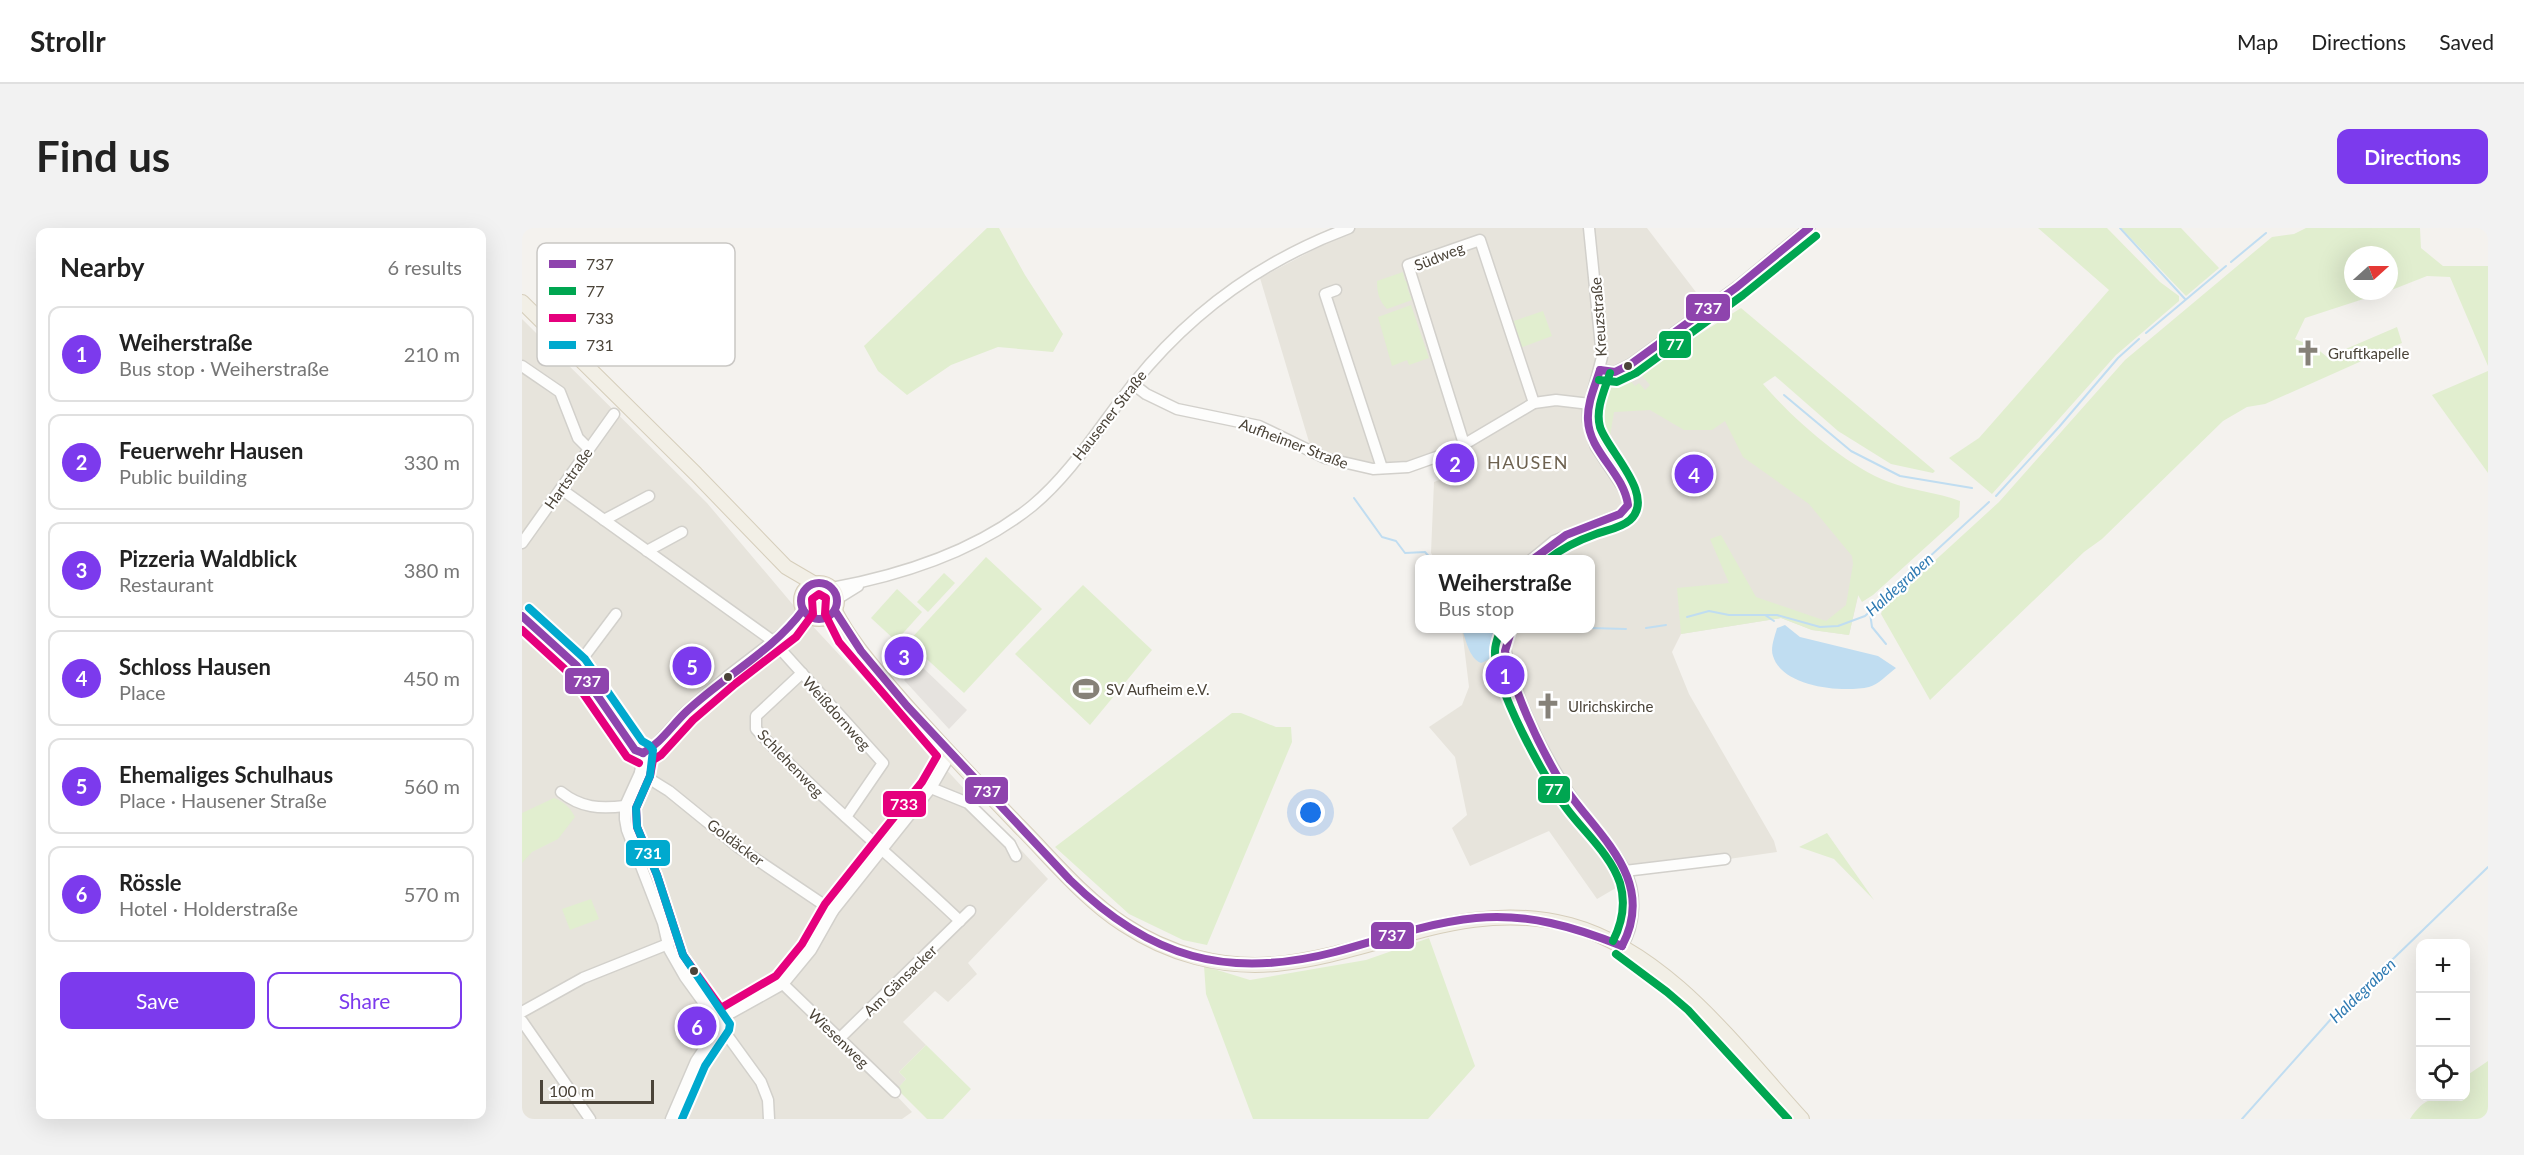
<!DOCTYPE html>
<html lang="en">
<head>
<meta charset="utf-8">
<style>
	:root { --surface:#fff; --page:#f2f2f2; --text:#222; --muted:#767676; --line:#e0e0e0; --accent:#7c3aed }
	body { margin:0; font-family:Lato,sans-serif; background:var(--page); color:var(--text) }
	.controls { position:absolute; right:18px; bottom:18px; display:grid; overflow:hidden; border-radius:12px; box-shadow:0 6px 24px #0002 }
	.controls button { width:54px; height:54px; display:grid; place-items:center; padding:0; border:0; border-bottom:2px solid var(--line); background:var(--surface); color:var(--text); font:30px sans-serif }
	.compass { position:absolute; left:1822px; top:18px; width:54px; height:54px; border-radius:50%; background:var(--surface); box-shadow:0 6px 24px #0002; rotate:69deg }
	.scale { position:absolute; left:18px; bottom:15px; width:114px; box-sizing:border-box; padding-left:6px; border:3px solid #4b4439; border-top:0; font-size:16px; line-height:21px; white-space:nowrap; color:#4b4439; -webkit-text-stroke:4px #fff; paint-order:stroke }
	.you { position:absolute; left:789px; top:585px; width:21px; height:21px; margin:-15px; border:4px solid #fff; border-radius:50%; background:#1a73e8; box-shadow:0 0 0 9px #1a73e833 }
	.badge { display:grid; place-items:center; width:39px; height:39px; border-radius:50%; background:var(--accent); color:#fff; font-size:20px; font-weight:700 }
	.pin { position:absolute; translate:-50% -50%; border:3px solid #fff; box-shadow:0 2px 6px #0006 }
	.popup { position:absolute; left:893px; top:327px; width:180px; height:78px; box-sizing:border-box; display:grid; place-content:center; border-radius:12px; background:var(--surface); filter:drop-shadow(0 2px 4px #0005); font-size:20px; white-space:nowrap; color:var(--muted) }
	.popup b { font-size:22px; color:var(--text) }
	.popup::after { content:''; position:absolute; left:50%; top:100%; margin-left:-12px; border:12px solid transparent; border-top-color:var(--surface) }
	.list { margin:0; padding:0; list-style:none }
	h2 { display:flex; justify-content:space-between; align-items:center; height:78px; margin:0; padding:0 24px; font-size:26px }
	h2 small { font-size:20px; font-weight:400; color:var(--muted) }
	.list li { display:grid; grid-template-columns:39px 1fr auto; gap:18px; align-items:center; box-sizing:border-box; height:96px; margin:0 12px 12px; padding:0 12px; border:2px solid var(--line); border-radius:12px }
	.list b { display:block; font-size:22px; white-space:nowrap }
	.list p { margin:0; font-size:20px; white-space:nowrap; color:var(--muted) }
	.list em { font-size:20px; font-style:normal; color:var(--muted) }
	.actions { display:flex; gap:12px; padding:18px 24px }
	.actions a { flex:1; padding:14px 0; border:2px solid var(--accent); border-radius:12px; text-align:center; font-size:21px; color:var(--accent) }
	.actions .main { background:var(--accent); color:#fff }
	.icon { flex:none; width:33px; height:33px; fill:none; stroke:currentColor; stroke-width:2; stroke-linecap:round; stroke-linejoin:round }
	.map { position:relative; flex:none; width:1966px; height:891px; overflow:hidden; border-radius:12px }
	header { display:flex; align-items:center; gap:36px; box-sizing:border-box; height:84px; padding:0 30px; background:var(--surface); border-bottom:2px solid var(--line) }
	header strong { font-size:28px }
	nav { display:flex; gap:33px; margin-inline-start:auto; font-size:21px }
	.intro { display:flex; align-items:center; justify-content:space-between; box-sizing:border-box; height:144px; padding:0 36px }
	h1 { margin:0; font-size:42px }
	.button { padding:15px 27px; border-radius:12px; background:var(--accent); color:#fff; font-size:21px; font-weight:700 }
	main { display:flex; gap:36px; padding:0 36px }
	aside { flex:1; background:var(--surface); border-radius:12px; box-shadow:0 6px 24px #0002 }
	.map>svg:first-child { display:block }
</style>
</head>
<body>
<header>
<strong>Strollr</strong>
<nav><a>Map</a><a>Directions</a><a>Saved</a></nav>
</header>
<div class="intro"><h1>Find us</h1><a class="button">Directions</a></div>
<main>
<aside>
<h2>Nearby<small>6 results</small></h2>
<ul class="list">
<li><span class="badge">1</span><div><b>Weiherstraße</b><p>Bus stop · Weiherstraße</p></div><em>210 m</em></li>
<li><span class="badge">2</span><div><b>Feuerwehr Hausen</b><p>Public building</p></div><em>330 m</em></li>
<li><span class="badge">3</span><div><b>Pizzeria Waldblick</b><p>Restaurant</p></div><em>380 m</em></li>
<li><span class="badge">4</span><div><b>Schloss Hausen</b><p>Place</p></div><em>450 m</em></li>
<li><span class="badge">5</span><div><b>Ehemaliges Schulhaus</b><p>Place · Hausener Straße</p></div><em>560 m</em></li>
<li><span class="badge">6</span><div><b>Rössle</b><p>Hotel · Holderstraße</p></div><em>570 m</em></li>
</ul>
<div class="actions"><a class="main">Save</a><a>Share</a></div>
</aside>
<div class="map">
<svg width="1966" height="891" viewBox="0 0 1966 891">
	<rect width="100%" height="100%" fill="#f4f2ee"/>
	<g fill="#e7e4dc">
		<polygon points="833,0 1125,0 1180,72 1183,88 1139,121 1178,169 1352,326 1338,360 1327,407 1290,402 1259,390 1159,406 1150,424 1167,466 1252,613 1255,624 1110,645 1111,650 1075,671 1027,603 948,638 930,600 945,587 933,529 907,499 940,477 947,459 940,401 1068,400 1068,332 913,331 909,325 912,254 925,249 917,229 860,240 790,224 738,50"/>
		<polygon points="0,91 185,275 272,378 526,651 446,735 455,746 426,774 413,763 381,794 404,817 377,844 384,851 372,865 390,884 380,891 0,891"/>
	</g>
	<g fill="#e1eecf">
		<polygon points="465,0 477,0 503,47 541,106 531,124 476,119 429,137 385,167 356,143 342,118"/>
		<polygon points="1516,0 1585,0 1638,54 1657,68 1657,73 1594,127 1470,266 1427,230 1457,210 1587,62"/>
		<polygon points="1599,0 1659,0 1697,40 1664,68"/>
		<polygon points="1784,0 1898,0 1899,20 1921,38 1966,38 1966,138 1928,49 1905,48 1867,63 1867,27 1831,27 1831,63 1866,63 1783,90 1773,111 1793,119 1805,129 1875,99 1880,115 1743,176 1725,179 1701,193 1580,311 1562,324 1408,472 1359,386 1361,380 1477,274 1603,132 1750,9 1772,6"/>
		<path d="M881 44 883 53 887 52 888 58 885 59 890 72 865 81C857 73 855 64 855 53Z"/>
		<polygon points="889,77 907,130 887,137 885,132 870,138 856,89"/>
		<path d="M1219 80 1413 243 1411 245 1369 236 1316 203 1253 148 1241 156C1271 191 1324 238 1367 254 1390 263 1415 264 1438 273L1437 289 1351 367 1340 374 1336 367 1327 407 1290 402 1259 390 1159 406 1155 360 1207 355 1188 311 1199 307 1234 369 1304 393 1324 377 1331 336 1330 328 1287 276 1221 229 1203 193 1190 202H1162L1128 182 1092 184 1088 208 1102 231 1097 240 1079 212 1076 180 1084 159 1104 148 1113 158 1117 155 1123 162 1128 157 1113 140 1124 132 1173 109Z"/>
		<polygon points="1021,83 1030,108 998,120 989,94"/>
		<polygon points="1966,143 1966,245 1910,167"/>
		<polygon points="464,329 520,381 442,465 386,414"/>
		<polygon points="422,345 433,355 406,384 395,374"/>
		<polygon points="561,357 630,422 568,497 493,426"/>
		<polygon points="375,361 400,384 374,413 349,390"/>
		<polygon points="710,485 719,485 754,499 769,499 770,514 685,717 661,712 607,686 533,619"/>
		<path d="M32 570C43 574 48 580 53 589L36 611 10 624 0 635V585Z"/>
		<polygon points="1305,605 1352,672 1312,631 1277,619"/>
		<polygon points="69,671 77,691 48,702 40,681"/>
		<polygon points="907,710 953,838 906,891 731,891 684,766 682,738 728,752 844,732"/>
		<polygon points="404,817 449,861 421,891 405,891 375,861 384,851 377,844"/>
		<path d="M1966 833V891H1888C1903 867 1918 868 1944 868V848Z"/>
	</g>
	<polygon fill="#e6e3df" points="397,436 445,482 427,501 382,452"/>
	<g fill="#c0ddf1">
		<path d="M1263 397 1278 409 1356 428 1374 440C1366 446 1356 457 1347 459 1320 465 1260 459 1251 428 1248 420 1253 408 1255 400Z"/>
		<path d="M940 401H971C972 418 978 428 959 435 947 430 944 412 940 401Z"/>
	</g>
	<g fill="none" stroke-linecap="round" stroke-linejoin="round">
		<g stroke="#c0ddf1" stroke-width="2">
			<polyline points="1598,0 1663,71"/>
			<polyline points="1709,34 1744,5"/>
			<polyline points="1624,105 1704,38"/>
			<polyline points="1262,167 1329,223 1378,248 1450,260"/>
			<polyline points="1474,268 1537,199 1596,130 1617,111"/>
			<polyline points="832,270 860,309 874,313 883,325 903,324 910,332"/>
			<polyline points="1348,385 1350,399 1364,416"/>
			<polyline points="1243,387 1252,393"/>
			<polyline points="1165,389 1187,383 1207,387 1255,387 1298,399 1316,398 1343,388 1467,274"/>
			<polyline points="1068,400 1104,401"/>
			<polyline points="1124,400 1144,397"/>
			<polyline points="1720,891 1809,791 1966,639"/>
		</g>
		<g stroke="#d2d0cb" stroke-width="13">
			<g id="minor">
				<polyline points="814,62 803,66 860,240"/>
				<polyline points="0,138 38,164 56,210 66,220"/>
				<polyline points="1078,142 1093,144 1109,136 1215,59 1287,0"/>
				<polyline points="611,156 624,166 655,181 737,198 803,230 851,241 886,239 931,223 1012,175 1034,172 1068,176"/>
				<polyline points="942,216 886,37 958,12 1012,175"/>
				<polyline points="39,261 251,413 361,535 324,589"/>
				<polyline points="82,292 127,268"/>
				<polyline points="0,315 92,186"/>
				<polyline points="125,323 160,304"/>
				<polyline points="1009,332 1032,313 1099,286 1106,279 1106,267 1074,219 1066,193 1066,183 1080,129 1067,0"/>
				<path d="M310 360C380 347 453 324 510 278 551 244 579 196 612 155 669 84 741 32 827 0"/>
				<polyline points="315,371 336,358"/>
				<polyline points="0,388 55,438 113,522 121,525"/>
				<polyline points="270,400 290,390"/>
				<path d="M981 400C984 458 1024 533 1057 580 1072 600 1092 621 1103 643 1115 665 1113 697 1100 718"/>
				<polyline points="55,438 94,386"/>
				<path d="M280 445 234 488V501C297 570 370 628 438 693"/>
				<polyline points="121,525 118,545 103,578 103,591 105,602 141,695 147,721 163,749 239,854 246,872 247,891"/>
				<polyline points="121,525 132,519 164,484 206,448 267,401 281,382"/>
				<polyline points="118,545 147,563 216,619 311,683"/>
				<polyline points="409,560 446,575 488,616 494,628"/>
				<path d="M39 564C59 580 78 581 103 578"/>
				<polyline points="1103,643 1203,631"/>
				<polyline points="261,756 373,864"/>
				<polyline points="0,784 61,750 146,716"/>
				<polyline points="0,793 68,891"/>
				<polyline points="318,810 448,683"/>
				<polyline points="149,891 174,833 198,797 207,786 261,756 289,722 311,683 409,560 428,527"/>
			</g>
		</g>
		<g stroke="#d6cebb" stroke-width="16">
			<g id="major">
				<polyline points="0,74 174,246 264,339 293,356"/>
				<circle cx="297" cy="373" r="18"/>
				<path d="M313 383C328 412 348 435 369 460 410 508 453 552 496 597 529 630 561 670 601 696 646 726 699 741 754 736 856 726 943 669 1048 697 1146 724 1215 820 1280 891"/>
			</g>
		</g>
		<use href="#minor" stroke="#fdfdfc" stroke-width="10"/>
		<use href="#major" stroke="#f2efe6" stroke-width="14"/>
		<g stroke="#fff" stroke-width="12">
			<g id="bus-1">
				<polyline points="1078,142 1093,144 1109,136 1215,59 1287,0"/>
				<path d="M1010 332 1044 307 1098 286 1106 277C1102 245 1067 224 1066 192 1065 175 1073 158 1078 142"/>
				<circle cx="297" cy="373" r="18"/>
				<path d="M313 383 339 423 385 478 548 652C628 730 705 752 813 724 860 711 906 695 954 690 1005 685 1053 699 1100 718"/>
				<polyline points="0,388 55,438 113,522 121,525"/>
				<path d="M990 400 983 423 985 434C998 475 1015 514 1037 551 1070 604 1137 648 1100 718"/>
				<path d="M121 525C139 515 150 497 165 483 202 448 251 423 281 382"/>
			</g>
		</g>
		<g stroke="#fff" stroke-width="12">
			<g id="bus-2">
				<polyline points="1077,152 1095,154 1114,145 1221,67 1294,8"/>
				<path d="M1025 332C1040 320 1057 312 1074 306 1085 302 1099 300 1108 292 1135 268 1085 222 1078 199 1073 181 1083 161 1088 145"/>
				<path d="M979 400C977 407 973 415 973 423 971 457 1023 552 1045 581 1062 604 1089 627 1098 655 1104 675 1100 695 1091 713"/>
				<polyline points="1094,726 1145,764 1166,782 1266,891"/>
			</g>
		</g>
		<g stroke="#fff" stroke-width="12">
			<g id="bus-3">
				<polygon points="297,366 304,370 303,386 317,414 415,528 400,554 303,676 280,716 254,748 199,780 161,727 135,647 115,599 114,580 128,548 131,532 139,527 171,492 213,456 274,409 291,386 290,371"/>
				<polyline points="0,402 47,445 105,529 117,535"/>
			</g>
		</g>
		<g stroke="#fff" stroke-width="12">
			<polyline id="bus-4" points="7,380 63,431 120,513 127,517 131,522 128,548 114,580 115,599 135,647 161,727 208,796 207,802 183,838 160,891"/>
		</g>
		<use href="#bus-1" stroke="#8e44ad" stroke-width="8"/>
		<use href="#bus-2" stroke="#00a651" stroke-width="8"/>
		<use href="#bus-3" stroke="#e5007d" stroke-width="8"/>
		<use href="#bus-4" stroke="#00a9ce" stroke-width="8"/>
	</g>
	<defs>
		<g id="church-bare" transform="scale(2.07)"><path d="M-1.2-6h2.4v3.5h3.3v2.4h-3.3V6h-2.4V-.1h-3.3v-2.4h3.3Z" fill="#868178" stroke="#fff" stroke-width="2.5" paint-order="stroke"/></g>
		<g id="stadium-bare" transform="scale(2.07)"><path d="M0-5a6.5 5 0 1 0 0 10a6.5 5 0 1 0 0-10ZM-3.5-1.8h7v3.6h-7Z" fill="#868178" stroke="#fff" stroke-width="2.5" paint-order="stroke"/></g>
	</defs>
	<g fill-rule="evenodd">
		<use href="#church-bare" x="1786" y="125"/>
		<use href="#stadium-bare" x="564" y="461"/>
		<use href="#church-bare" x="1026" y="478"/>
	</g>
	<g fill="#4b4439" stroke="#fff" stroke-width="2">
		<circle cx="1106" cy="138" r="5"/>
		<circle cx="206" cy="449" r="5"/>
		<circle cx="172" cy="743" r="5"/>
	</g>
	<g text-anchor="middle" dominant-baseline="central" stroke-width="4.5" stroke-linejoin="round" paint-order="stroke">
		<g font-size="15" fill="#4b4439" stroke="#fff">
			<text transform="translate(917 28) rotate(-22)">Südweg</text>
			<text transform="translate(1076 89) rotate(-94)">Kreuzstraße</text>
			<text transform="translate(587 187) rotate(-52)">Hausener Straße</text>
			<text transform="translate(772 215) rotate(21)">Aufheimer Straße</text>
			<text transform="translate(46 250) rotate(-55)">Hartstraße</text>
			<text transform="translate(315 485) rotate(48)">Weißdornweg</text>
			<text transform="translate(269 535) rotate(46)">Schlehenweg</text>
			<text transform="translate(214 614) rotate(37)">Goldäcker</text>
			<text transform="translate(378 752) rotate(-44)">Am Gänsacker</text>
			<text transform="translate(317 810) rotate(44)">Wiesenweg</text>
		</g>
		<g font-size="15" fill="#4b4439" stroke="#fff" text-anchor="start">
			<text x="1806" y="125">Gruftkapelle</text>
			<text x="584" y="461">SV Aufheim e.V.</text>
			<text x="1046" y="478">Ulrichskirche</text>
		</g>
		<g font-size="16" font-style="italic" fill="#2e7ab2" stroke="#fff">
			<text transform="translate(1377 356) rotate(-42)">Haldegraben</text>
			<text transform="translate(1840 762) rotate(-44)">Haldegraben</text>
		</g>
		<g font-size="18" letter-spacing="1.5" fill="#6e6250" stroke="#fff">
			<text x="1006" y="234">HAUSEN</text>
		</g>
	</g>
	<rect x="15" y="15" width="198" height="123" rx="9" fill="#fff" stroke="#c9c7c4" stroke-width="1.5"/>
	<rect x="27" y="32" width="27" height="8" fill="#8e44ad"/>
	<rect x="27" y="59" width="27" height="8" fill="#00a651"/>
	<rect x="27" y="86" width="27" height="8" fill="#e5007d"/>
	<rect x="27" y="113" width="27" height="8" fill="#00a9ce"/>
	<g font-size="16" fill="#4b4439">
		<text x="64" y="42">737</text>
		<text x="64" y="69">77</text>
		<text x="64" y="96">733</text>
		<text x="64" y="123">731</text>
	</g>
	<g stroke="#fff" stroke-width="2">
		<rect x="1163" y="65" width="46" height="29" rx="6" fill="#8e44ad"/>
		<rect x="1136" y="102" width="34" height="29" rx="6" fill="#00a651"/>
		<rect x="42" y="439" width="46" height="28" rx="6" fill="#8e44ad"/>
		<rect x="1015" y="547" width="34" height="29" rx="6" fill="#00a651"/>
		<rect x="442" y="548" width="45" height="29" rx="6" fill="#8e44ad"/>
		<rect x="360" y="562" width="45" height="28" rx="6" fill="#e5007d"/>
		<rect x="103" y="611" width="46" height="28" rx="6" fill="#00a9ce"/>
		<rect x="848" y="693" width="45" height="29" rx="6" fill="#8e44ad"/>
	</g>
	<g font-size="16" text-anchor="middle" font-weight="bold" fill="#fff">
		<text x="1186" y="86">737</text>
		<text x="1153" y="122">77</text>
		<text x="65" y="459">737</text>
		<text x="1032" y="567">77</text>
		<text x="465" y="569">737</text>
		<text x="382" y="582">733</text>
		<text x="126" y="631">731</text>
		<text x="870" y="713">737</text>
	</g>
</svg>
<div class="controls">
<button>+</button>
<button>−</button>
<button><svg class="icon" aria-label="locate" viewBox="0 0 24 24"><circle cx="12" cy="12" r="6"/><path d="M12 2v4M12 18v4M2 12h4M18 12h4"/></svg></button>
</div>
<svg class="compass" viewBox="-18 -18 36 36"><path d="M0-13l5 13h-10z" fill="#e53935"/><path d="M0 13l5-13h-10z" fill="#767676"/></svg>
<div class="scale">100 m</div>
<div class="you"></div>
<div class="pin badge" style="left:983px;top:447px">1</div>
<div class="popup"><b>Weiherstraße</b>Bus stop</div>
<div class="pin badge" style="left:933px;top:235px">2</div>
<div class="pin badge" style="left:382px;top:428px">3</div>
<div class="pin badge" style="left:1172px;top:246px">4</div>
<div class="pin badge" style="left:170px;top:438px">5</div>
<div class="pin badge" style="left:175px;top:798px">6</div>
</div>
</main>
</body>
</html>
